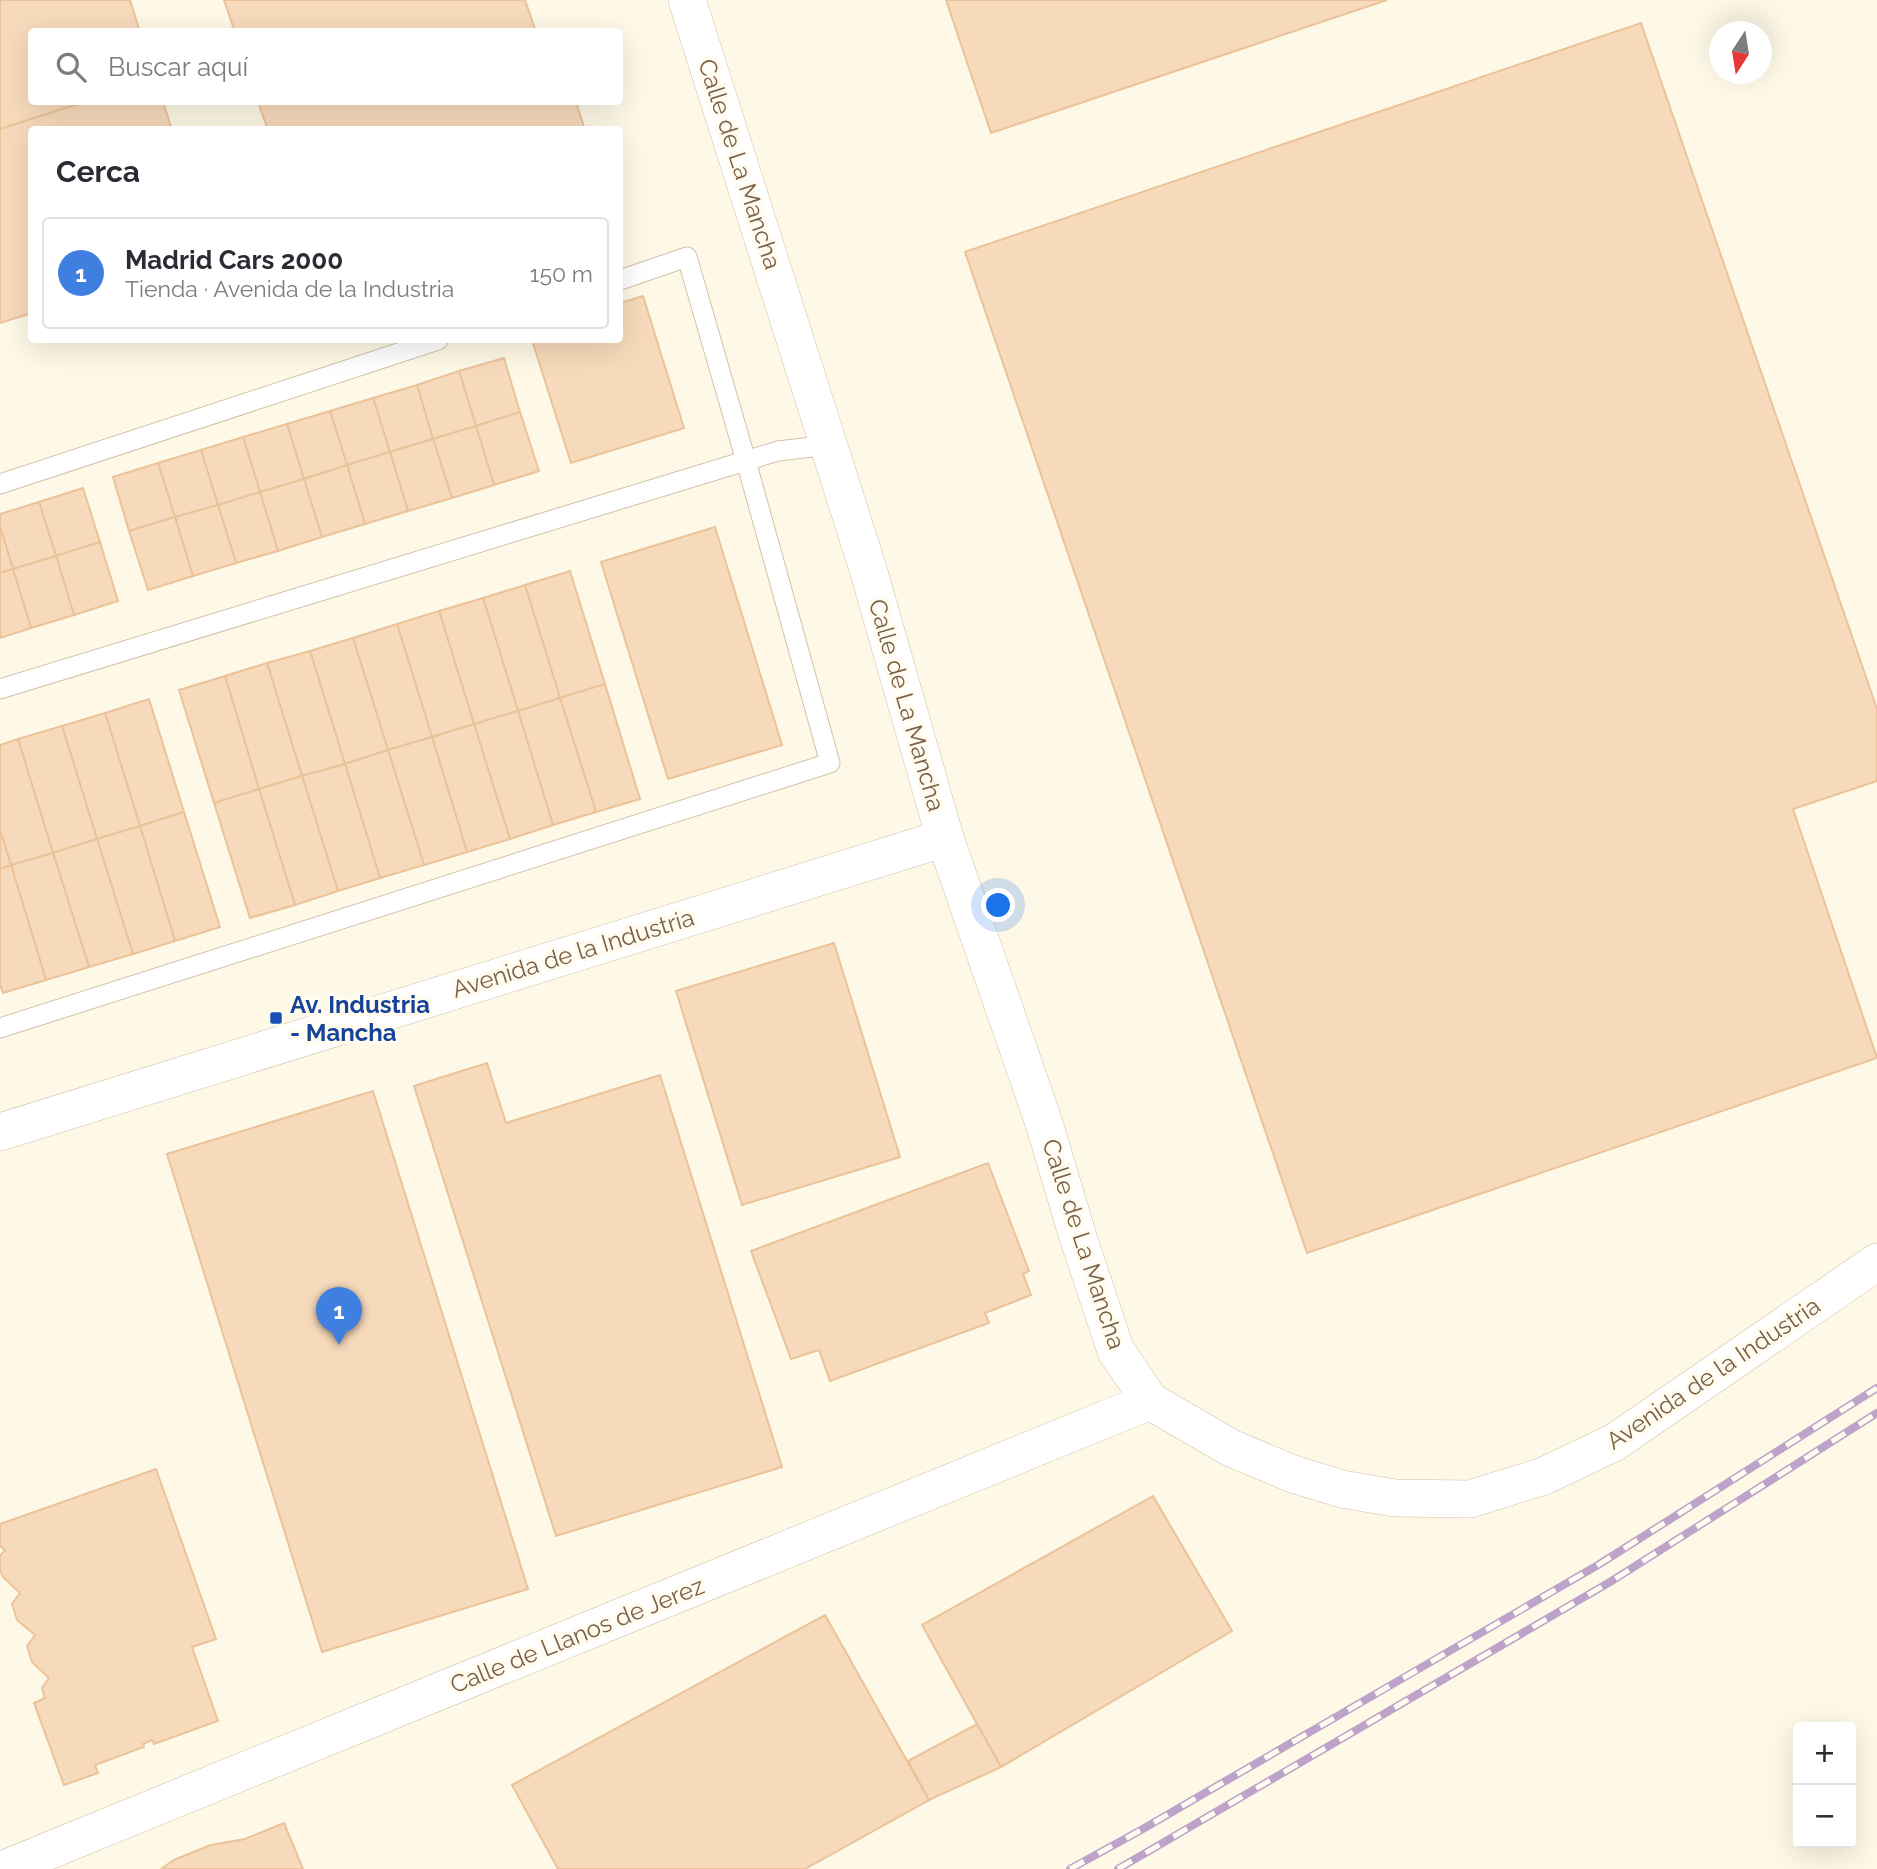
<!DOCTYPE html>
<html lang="es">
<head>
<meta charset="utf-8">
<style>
	:root { --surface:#fff; --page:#f7f7f7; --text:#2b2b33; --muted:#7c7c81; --line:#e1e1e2; --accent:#1a73e8 }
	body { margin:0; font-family:Raleway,sans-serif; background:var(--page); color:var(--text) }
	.controls { position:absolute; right:21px; bottom:21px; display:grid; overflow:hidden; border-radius:7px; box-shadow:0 7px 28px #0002 }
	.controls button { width:63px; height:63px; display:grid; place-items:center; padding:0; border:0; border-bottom:2px solid var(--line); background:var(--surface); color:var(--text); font:35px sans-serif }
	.compass { position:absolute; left:1709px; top:21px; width:63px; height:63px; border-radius:50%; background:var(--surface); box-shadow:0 7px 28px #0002; rotate:192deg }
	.you { position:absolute; left:999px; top:906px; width:24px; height:24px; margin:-18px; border:5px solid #fff; border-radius:50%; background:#1a73e8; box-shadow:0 0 0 10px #1a73e833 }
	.badge { display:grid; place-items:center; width:46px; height:46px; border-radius:50%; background:var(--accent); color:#fff; font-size:23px; font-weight:700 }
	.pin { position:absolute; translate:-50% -58px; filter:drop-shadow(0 2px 4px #0008) }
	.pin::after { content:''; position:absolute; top:37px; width:24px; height:21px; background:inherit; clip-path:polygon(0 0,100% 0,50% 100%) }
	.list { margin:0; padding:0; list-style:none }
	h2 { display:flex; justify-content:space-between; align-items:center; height:91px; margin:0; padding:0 28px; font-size:30px }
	h2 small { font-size:23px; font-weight:400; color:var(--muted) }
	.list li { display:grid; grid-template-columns:46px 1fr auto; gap:21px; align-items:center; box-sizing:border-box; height:112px; margin:0 14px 14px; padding:0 14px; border:2px solid var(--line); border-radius:7px }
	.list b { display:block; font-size:26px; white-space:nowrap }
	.list p { margin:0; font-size:23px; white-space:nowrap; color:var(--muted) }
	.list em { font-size:23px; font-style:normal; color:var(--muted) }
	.icon { flex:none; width:38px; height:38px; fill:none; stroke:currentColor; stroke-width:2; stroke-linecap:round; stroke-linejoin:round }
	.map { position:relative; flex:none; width:1877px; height:1869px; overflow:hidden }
	.search { position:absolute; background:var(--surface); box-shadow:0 7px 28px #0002; left:28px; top:28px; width:595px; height:77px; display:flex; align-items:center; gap:18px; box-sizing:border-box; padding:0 24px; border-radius:7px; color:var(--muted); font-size:26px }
	.panel { position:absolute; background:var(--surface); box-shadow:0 7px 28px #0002; left:28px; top:126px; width:595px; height:217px; border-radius:7px }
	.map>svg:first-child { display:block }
</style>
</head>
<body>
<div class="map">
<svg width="1877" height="1869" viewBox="0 0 1877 1869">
	<rect width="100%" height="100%" fill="#fef8e6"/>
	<g fill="#f7dabb" stroke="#ebc39a" stroke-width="2">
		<polygon points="0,0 130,0 140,32 32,32 32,102 84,102 0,129"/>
		<polygon points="224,0 525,0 536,32 235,32"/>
		<polygon points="946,0 1387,0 991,133"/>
		<polygon points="1641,23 1877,709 1877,781 1793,809 1877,1058 1307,1253 965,252"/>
		<polygon points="84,102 163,102 172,130 32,130 32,313 0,323 0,129"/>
		<polygon points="258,102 576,102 585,130 268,130"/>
		<polygon points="643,296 684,428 571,463 532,340 620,340 620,303"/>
		<polygon points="504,358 520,412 476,426 459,371"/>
		<polygon points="459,371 476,426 433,439 417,385"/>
		<polygon points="417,385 433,439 390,452 373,398"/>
		<polygon points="373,398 390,452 347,465 330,411"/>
		<polygon points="330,411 347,465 304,479 287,424"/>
		<polygon points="520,412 539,471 494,485 476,426"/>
		<polygon points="287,424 304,479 260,492 243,437"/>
		<polygon points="476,426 494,485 452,498 433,439"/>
		<polygon points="243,437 260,492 218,505 201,450"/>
		<polygon points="433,439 452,498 408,511 390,452"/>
		<polygon points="201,450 218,505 175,517 158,463"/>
		<polygon points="390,452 408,511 365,524 347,465"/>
		<polygon points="158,463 175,517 129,531 113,477"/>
		<polygon points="347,465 365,524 322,537 304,479"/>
		<polygon points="304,479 322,537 278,551 260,492"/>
		<polygon points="83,488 100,542 56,556 39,502"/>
		<polygon points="260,492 278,551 236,563 218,505"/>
		<polygon points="39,502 56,556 13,569 0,526 0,514"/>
		<polygon points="218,505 236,563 193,576 175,517"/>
		<polygon points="175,517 193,576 148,590 129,531"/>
		<polygon points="0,526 13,569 0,573"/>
		<polygon points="715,527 782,745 668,779 601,562"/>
		<polygon points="100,542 118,601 74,615 56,556"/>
		<polygon points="56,556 74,615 31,628 13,569"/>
		<polygon points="13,569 31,628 0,638 0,573"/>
		<polygon points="570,571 605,684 560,698 525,585"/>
		<polygon points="525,585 560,698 518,711 483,598"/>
		<polygon points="483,598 518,711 474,724 439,611"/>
		<polygon points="439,611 474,724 432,737 397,624"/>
		<polygon points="397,624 432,737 388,750 353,638"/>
		<polygon points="353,638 388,750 345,764 310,651"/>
		<polygon points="310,651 345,764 302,776 267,663"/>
		<polygon points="267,663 302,776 259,789 225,676"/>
		<polygon points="225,676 259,789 214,803 179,690"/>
		<polygon points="605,684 640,799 596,812 560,698"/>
		<polygon points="560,698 596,812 553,825 518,711"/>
		<polygon points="149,699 184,812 140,826 105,713"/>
		<polygon points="518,711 553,825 510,839 474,724"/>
		<polygon points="105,713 140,826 97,839 62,726"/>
		<polygon points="474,724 510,839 467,852 432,737"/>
		<polygon points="62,726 97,839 53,853 18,739"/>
		<polygon points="432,737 467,852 424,865 388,750"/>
		<polygon points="18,739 53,853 11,865 0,830 0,745"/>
		<polygon points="388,750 424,865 380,878 345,764"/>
		<polygon points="345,764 380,878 338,891 302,776"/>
		<polygon points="302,776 338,891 295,905 259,789"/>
		<polygon points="259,789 295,905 250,918 214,803"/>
		<polygon points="184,812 220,927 175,941 140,826"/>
		<polygon points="140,826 175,941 133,954 97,839"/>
		<polygon points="0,830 11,865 0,869"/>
		<polygon points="97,839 133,954 89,967 53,853"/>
		<polygon points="53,853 89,967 46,980 11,865"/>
		<polygon points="11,865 46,980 3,993 0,984 0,869"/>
		<polygon points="834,943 900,1157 742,1205 676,991"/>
		<polygon points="487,1063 506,1123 660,1075 782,1467 556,1536 414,1086"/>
		<polygon points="373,1091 528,1589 322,1652 167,1154"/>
		<polygon points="988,1163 1029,1271 1023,1274 1031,1295 985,1313 989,1323 830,1381 819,1350 791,1359 751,1251"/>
		<polygon points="156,1469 216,1639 192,1647 218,1721 154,1744 152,1740 143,1744 144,1747 95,1765 98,1773 64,1785 34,1703 45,1698 42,1688 49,1678 32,1662 27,1646 35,1635 17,1620 12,1604 20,1593 3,1577 0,1570 0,1556 5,1550 0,1546 0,1524"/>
		<polygon points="1153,1496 1232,1631 1001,1767 922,1625"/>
		<polygon points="825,1615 929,1800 805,1869 558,1869 512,1785"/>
		<polygon points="977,1724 1001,1767 929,1800 908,1761"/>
		<polygon points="284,1823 303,1869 161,1869 174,1860 211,1845 245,1839"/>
	</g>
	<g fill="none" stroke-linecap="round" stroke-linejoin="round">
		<g stroke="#d2c1aa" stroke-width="21">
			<g id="lane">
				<polyline points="0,484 438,340"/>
				<polyline points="0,689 778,451 829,445"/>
				<polyline points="0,1028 830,763 746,461 687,257 620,280"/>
			</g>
		</g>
		<g stroke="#d2c1aa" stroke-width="38">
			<g id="street">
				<polyline points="687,0 868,569 945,838 1044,1123 1078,1237 1116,1351 1150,1401 1231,1448 1293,1474 1342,1489 1394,1498 1470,1499 1544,1476 1615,1442 1877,1262"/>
				<polyline points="0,1132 945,838"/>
				<polyline points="4,1869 1150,1401"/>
			</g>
		</g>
		<use href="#lane" stroke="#fff" stroke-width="19"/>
		<use href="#street" stroke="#fff" stroke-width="37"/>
		<g stroke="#bda2ca" stroke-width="8">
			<g id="rail">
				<polyline points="1070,1869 1141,1830 1598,1565 1877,1388"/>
				<polyline points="1118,1869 1610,1582 1877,1413"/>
			</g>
		</g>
		<use href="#rail" stroke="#fffbee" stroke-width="5" stroke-dasharray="16" stroke-linecap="butt"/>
	</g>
	<rect fill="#1a4fb4" stroke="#fffbee" stroke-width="2.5" x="269" y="1011" width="14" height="14" rx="3.5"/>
	<g text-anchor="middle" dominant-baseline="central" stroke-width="7" stroke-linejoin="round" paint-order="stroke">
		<g font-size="24" fill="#7b6048" stroke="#fffbee">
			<text transform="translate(740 164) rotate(72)">Calle de La Mancha</text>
			<text transform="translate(907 705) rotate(74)">Calle de La Mancha</text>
			<text transform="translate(573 953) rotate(-17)">Avenida de la Industria</text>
			<text transform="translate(1084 1244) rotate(72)">Calle de La Mancha</text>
			<text transform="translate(1713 1373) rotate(-34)">Avenida de la Industria</text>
			<text transform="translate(577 1635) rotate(-22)">Calle de Llanos de Jerez</text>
		</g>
		<g font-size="24" font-weight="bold" fill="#164399" stroke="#fffbee" text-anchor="start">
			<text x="290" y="1004">Av. Industria<tspan x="290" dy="28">- Mancha</tspan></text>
		</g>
	</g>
</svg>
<div class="controls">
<button>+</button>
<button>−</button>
</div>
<svg class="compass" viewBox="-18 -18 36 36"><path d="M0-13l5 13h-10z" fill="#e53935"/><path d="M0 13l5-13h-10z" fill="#7c7c81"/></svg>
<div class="you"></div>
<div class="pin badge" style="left:339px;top:1345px;background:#3f7fe0">1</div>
<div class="search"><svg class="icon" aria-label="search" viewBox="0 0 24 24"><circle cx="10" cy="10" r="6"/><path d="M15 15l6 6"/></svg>Buscar aquí</div>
<section class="panel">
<h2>Cerca<small></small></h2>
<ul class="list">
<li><span class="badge" style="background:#3f7fe0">1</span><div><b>Madrid Cars 2000</b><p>Tienda · Avenida de la Industria</p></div><em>150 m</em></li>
</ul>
</section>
</div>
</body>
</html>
